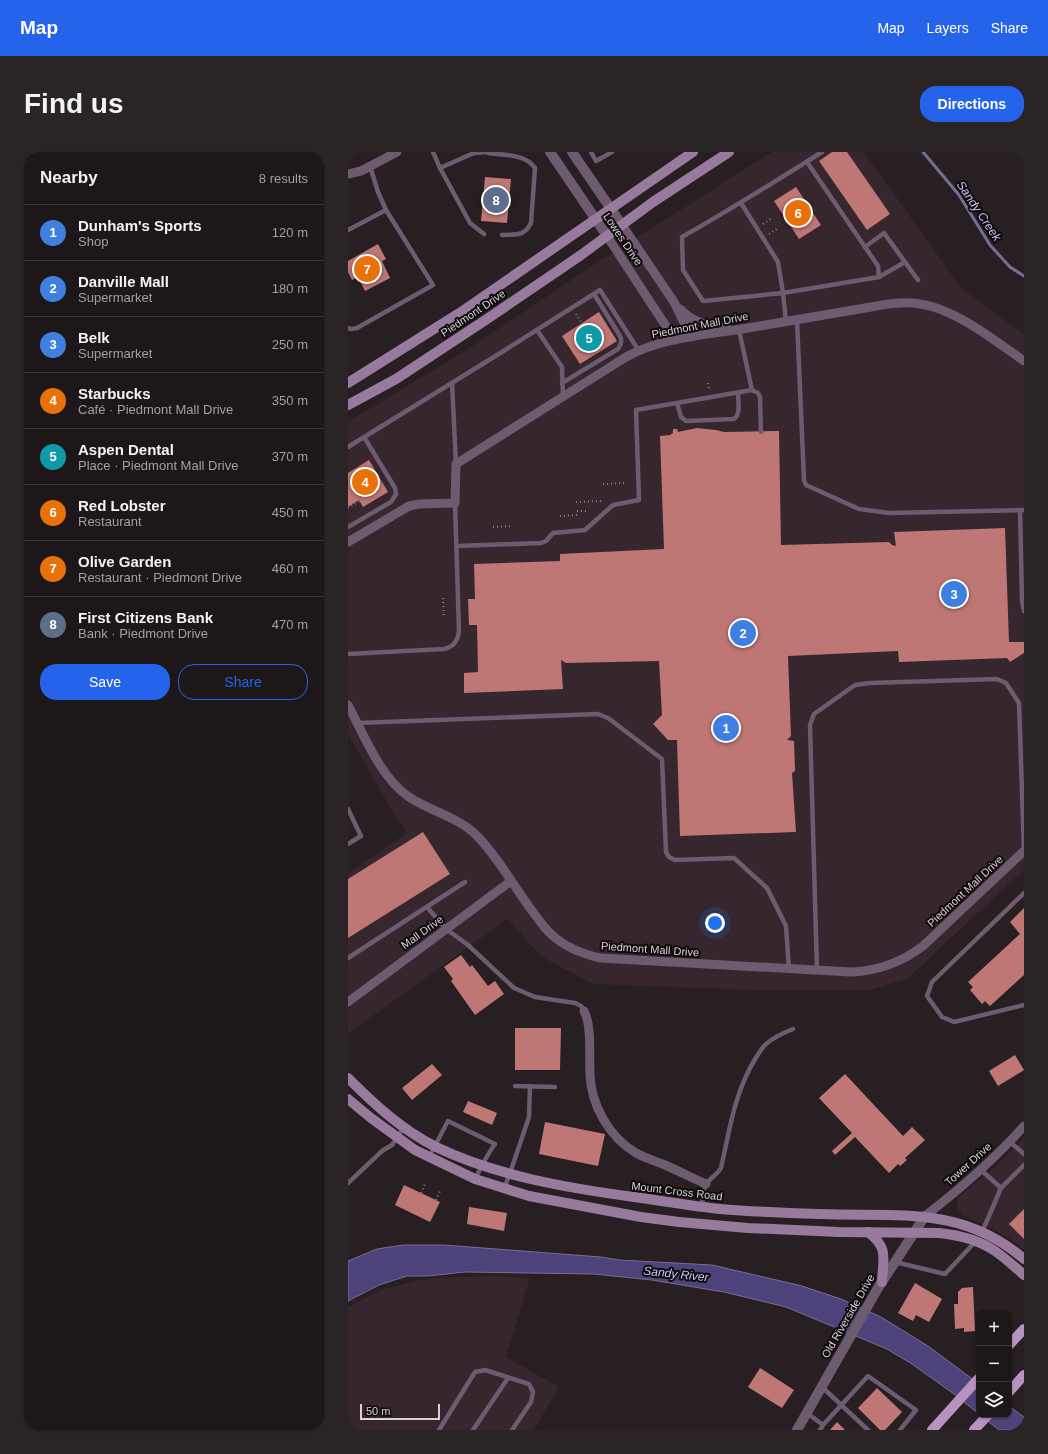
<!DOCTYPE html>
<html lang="en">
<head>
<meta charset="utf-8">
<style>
	:root { --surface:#1e171a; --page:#2b2427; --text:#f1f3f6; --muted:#a19fa2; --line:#3c3639; --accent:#2563eb }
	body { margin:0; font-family:Helvetica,sans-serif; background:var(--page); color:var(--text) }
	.controls { position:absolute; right:12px; bottom:12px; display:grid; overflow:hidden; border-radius:8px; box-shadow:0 1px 3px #0004 }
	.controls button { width:36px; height:36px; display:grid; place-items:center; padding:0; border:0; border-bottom:1px solid var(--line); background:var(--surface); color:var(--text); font:20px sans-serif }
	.scale { position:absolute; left:12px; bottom:10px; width:80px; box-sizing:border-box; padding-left:4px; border:2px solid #d9d3d5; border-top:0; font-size:11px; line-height:14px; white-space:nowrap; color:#d9d3d5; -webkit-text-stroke:3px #0e0a0c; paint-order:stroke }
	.you { position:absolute; left:367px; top:771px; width:14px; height:14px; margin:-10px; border:3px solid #fff; border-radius:50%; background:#1a73e8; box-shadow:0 0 0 6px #1a73e833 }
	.badge { display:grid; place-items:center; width:26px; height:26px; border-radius:50%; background:var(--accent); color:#fff; font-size:13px; font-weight:700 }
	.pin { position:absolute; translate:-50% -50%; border:2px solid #fff; box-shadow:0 1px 4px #0006 }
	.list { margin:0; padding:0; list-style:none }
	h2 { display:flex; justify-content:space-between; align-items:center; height:52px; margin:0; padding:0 16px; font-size:17px }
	h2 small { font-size:13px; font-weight:400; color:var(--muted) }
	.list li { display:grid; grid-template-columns:26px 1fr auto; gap:12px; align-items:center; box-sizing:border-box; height:56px; padding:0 16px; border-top:1px solid var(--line) }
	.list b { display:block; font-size:15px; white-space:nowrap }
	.list p { margin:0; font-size:13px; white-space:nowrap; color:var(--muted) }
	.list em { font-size:13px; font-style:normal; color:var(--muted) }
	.actions { display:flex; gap:8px; padding:12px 16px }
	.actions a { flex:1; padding:9px 0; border:1px solid var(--accent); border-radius:16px; text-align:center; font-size:14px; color:var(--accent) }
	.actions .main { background:var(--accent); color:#fff }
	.icon { flex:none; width:22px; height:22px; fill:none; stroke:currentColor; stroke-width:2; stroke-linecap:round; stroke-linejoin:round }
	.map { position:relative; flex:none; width:676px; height:1278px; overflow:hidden; border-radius:16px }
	header { display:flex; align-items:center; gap:24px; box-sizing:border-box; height:56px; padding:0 20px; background:var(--accent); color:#fff }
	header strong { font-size:19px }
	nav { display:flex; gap:22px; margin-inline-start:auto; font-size:14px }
	.intro { display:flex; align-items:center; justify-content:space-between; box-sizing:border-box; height:96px; padding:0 24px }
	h1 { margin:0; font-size:28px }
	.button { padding:10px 18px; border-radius:16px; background:var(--accent); color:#fff; font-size:14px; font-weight:700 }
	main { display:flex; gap:24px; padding:0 24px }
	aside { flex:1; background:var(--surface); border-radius:16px; box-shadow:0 1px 3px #0004 }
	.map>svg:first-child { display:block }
</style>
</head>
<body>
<header>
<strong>Map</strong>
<nav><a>Map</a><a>Layers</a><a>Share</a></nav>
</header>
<div class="intro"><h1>Find us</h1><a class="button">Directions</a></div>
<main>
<aside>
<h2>Nearby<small>8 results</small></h2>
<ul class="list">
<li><span class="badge" style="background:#3f7fe0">1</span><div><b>Dunham's Sports</b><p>Shop</p></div><em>120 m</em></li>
<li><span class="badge" style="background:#3f7fe0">2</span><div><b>Danville Mall</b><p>Supermarket</p></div><em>180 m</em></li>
<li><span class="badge" style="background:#3f7fe0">3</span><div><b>Belk</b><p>Supermarket</p></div><em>250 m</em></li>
<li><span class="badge" style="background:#e8710a">4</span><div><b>Starbucks</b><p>Café · Piedmont Mall Drive</p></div><em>350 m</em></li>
<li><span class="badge" style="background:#0f9aa8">5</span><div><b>Aspen Dental</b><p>Place · Piedmont Mall Drive</p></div><em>370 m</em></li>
<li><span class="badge" style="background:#e8710a">6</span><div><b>Red Lobster</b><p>Restaurant</p></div><em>450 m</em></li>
<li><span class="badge" style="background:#e8710a">7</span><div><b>Olive Garden</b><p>Restaurant · Piedmont Drive</p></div><em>460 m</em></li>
<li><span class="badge" style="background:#5c6f8a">8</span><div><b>First Citizens Bank</b><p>Bank · Piedmont Drive</p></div><em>470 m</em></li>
</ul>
<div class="actions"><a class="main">Save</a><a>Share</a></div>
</aside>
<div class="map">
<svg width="676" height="1278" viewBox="0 0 676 1278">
	<rect width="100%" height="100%" fill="#281f23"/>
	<g fill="#36262d">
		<polygon points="424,0 516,0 614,137 676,182 676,718 559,827 522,838 404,838 245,832 194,805 159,767 0,882 0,721 59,681 46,662 0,582 0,270 117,199 244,114"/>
		<polygon points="676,986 676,1098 664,1088 645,1077 614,1063 609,1056 610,1045 646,1016"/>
		<polygon points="148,1124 182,1126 158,1205 211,1235 186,1278 0,1278 0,1155 33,1138 72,1128 104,1125"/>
	</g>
	<g fill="#4d437a" stroke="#776e95">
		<polygon points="55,1093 96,1093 253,1105 271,1108 364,1113 454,1134 493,1147 533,1165 580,1194 631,1232 631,1262 606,1242 564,1212 539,1197 438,1155 376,1140 304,1128 246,1122 117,1120 80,1124 59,1124 31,1133 0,1149 0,1109 29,1097"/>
		<polygon points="661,1254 676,1265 676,1278 651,1278 632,1263 661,1263"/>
	</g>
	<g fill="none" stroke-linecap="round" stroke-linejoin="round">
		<polyline stroke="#776e95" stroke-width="3" points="575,0 611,43 642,93 662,115 676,124"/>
	</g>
	<g fill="#be7774">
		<polygon points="484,0 499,0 542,62 519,78 471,9"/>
		<polygon points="137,25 163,27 159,71 133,69"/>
		<polygon points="448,35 473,73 451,87 426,49"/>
		<polygon points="30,92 38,107 34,109 42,126 17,139 10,125 4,128 0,120 0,109"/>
		<polygon points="251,160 269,189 232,212 214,184"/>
		<polygon points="349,276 368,278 376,280 431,279 433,393 541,390 544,393 548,394 546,380 657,376 661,490 676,490 676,501 662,510 659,506 551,510 550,499 440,504 443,584 439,588 446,589 447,619 444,621 448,680 332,684 329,588 320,588 305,572 314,563 311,509 218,511 213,508 215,537 116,541 116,521 130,520 129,473 121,473 120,447 127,447 126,412 212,409 212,402 316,397 312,284 322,283 325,281 325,277 329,277 330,280"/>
		<polygon points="21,308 40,340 15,355 11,348 0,355 0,321"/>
		<polygon points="75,680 102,722 0,786 0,727"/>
		<polygon points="676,756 676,823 642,854 637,849 634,852 622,838 625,835 620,830 672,782 662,770"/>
		<polygon points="113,803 122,815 124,813 140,834 147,829 156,842 127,863 103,829 105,827 96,815"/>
		<polygon points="167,876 213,876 212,918 167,918"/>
		<polygon points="667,903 676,918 650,934 641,919"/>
		<polygon points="84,912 94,923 64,948 54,936"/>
		<polygon points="497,922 555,984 564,975 577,988 557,1006 559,1008 552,1014 550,1012 541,1021 507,985 487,1003 484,999 504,981 471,946"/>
		<polygon points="120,949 149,961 144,973 115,960"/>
		<polygon points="197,970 257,982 250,1014 191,1002"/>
		<polygon points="56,1033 92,1050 82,1070 47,1053"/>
		<polygon points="121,1055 159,1061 156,1079 119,1072"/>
		<polygon points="676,1057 676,1087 661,1072"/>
		<polygon points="567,1131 594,1147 581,1170 568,1163 565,1169 550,1161"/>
		<polygon points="625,1135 627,1179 616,1180 616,1176 607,1177 606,1152 610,1152 610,1140 614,1136"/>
		<polygon points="412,1216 446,1238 434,1256 400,1235"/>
		<polygon points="529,1236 554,1260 537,1278 532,1278 510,1256"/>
		<polygon points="489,1270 497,1278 482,1278"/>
	</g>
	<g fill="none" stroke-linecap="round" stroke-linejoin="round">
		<g stroke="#888083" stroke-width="2" stroke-dasharray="1 3" stroke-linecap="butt">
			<polyline points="415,72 424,66"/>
			<polyline points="421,82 430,76"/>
			<polyline points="228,162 233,170"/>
			<polyline points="360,231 361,238"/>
			<polyline points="255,332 278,331"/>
			<polyline points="228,350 255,349"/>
			<polyline points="0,356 12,349"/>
			<polyline points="229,359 240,359"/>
			<polyline points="212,364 229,363"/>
			<polyline points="145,375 165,374"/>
			<polyline points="95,446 96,465"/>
			<polyline points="73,1041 77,1032"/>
			<polyline points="88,1048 92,1039"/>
		</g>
		<g stroke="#6d5b70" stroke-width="4.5">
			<polyline points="85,0 92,16 126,1 140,0"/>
			<polyline points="243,0 248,9 264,0"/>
			<path d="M140 1C156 3 178 2 187 16L183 71C176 85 168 82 154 83"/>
			<path d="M459 10 530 114 531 125 435 141 355 149 335 118 334 85C382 58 428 29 474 0"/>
			<polyline points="92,16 122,71 136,82"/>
			<polyline points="393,51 430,110 435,141 438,170"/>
			<polyline points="0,78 38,58"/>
			<polyline points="517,95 536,81 570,128"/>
			<polyline points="531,125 557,110"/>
			<polyline points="449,168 456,328 458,333 511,357 541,361 676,358"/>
			<polyline points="0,176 3,177 9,176 85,133 38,58 30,40 22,14"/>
			<polyline points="189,178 214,215 215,245"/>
			<polyline points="104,231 108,312"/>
			<path d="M214 231 270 197C273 193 274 188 272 184L246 142"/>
			<polyline points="404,238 410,241 412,245 413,280"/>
			<path d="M329 251 333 265 338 269 386 267C393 262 390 249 390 241"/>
			<polyline points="0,295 154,200 252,138 291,199"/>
			<polyline points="672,358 674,449 676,459"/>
			<polyline points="0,375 43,350 48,342 47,336 16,285"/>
			<polyline points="109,394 193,391 198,389 205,381 237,378 265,353 291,348 288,258 404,238 391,178"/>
			<path d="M0 502 96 497C106 495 110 488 111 479L107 351"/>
			<polyline points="10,571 250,562 260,566 314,607 318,700 321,705 327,708 386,706 419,736 438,774 441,817"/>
			<polyline points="0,657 13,684 0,692"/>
			<polyline points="676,741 584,830 579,844 594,865 606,870 676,853"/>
			<polyline points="79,755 98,777 120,793 166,836 187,845 227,851 233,854 236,859"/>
			<polyline points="0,806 117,730"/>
			<polyline points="469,818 462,573 466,562 507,533 522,531 649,527 658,531 671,551 676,699"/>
			<polyline points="167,934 207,935"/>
			<polyline points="662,990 676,1002"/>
			<path d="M81 1005 100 969 147 992C138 1004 134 1014 127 1027"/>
			<polyline points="633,1018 653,1036"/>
			<polyline points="0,1031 34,999 44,993 56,975"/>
			<polyline points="156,1037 162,1021 181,965 182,934"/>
			<path d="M354 1055C355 1048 354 1039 358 1032 362 1026 369 1023 373 1016 381 981 385 950 401 918 406 909 411 899 418 892 426 885 435 881 445 877"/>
			<polyline points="633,1081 638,1071 653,1036 676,1013"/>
			<polyline points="547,1110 597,1122 628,1089"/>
			<polyline points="474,1235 520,1278"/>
			<polyline points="459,1261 475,1273 472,1278"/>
			<polyline points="475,1273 520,1224 568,1258 552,1278"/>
			<polyline points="91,1278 127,1220 137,1218 181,1232 185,1240 183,1250 164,1278"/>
			<polyline points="125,1278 160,1226"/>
		</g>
		<g stroke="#6d5b70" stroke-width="9">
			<polyline points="0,22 13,19 49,0"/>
			<polyline points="274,73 326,150 343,185"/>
			<polyline points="259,84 327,188"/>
			<path d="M332 157C347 172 359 173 379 176"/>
			<path d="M0 390 61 354 71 352 107 351 108 312 278 205C313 186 355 183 394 177 437 170 480 162 523 155 539 152 556 149 572 152 608 157 647 189 676 209"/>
			<path d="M0 553C16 583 32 625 61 645 82 659 112 666 129 684 151 706 166 735 185 760 191 768 196 776 204 783 217 795 235 802 252 806L503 820C530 819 554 810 575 794L676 699"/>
			<polyline points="0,850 163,729"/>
			<path d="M236 859C244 873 241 905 242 922 243 953 261 985 288 1001 297 1006 307 1009 317 1013 331 1019 344 1026 358 1032"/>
			<path d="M577 1064C612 1037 646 1008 676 974"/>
		</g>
		<g stroke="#6d5b70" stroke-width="10">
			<polyline points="202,0 259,84"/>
			<polyline points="224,0 274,73"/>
			<polyline points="449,1278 530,1136 577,1064"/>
		</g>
		<g stroke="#987a9d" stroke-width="10">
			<polyline points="0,231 113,160 345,0"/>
			<polyline points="0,253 48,227 139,167 233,103 305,50 381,0"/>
			<path d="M0 926C26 952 54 978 88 995 149 1024 219 1036 286 1045 315 1049 344 1054 372 1057 406 1060 440 1061 473 1062 549 1065 613 1053 676 1107"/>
			<path d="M0 947 23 966 67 998 127 1027 181 1044 293 1065 331 1070 400 1076 491 1080 591 1081C610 1083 631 1088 647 1099 657 1106 667 1115 676 1123"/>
			<path d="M520 1080C541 1096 535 1106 534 1130"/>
		</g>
		<g stroke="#b993c0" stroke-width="10">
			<polyline points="661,1193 676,1177"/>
			<polyline points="661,1240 676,1223"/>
			<polyline points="584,1278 631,1226"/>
			<polyline points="626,1278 640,1263"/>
		</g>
	</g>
	<g text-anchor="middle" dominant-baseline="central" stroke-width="4" stroke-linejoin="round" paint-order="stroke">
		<g font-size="11" fill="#d9d3d5" stroke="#0e0a0c">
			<text transform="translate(275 87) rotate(56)">Lowes Drive</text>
			<text transform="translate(125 161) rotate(-34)">Piedmont Drive</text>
			<text transform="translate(352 173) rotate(-11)">Piedmont Mall Drive</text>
			<text transform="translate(617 739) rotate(-43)">Piedmont Mall Drive</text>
			<text transform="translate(74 780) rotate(-36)">Mall Drive</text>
			<text transform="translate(302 797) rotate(4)">Piedmont Mall Drive</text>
			<text transform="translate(620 1012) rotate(-42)">Tower Drive</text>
			<text transform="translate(329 1039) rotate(7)">Mount Cross Road</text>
			<text transform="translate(500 1164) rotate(-60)">Old Riverside Drive</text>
		</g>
		<g font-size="12" font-style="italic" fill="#cdc7fb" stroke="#0e0a0c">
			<text transform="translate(631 59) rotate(56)">Sandy Creek</text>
			<text transform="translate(328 1122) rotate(6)">Sandy River</text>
		</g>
	</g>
</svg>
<div class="controls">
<button>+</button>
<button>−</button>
<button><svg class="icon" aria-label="layers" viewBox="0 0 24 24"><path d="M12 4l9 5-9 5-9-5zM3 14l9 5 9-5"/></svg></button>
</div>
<div class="scale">50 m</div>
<div class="you"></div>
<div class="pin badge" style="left:378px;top:576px;background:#3f7fe0">1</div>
<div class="pin badge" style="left:395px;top:481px;background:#3f7fe0">2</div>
<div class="pin badge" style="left:606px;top:442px;background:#3f7fe0">3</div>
<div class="pin badge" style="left:17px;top:330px;background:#e8710a">4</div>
<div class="pin badge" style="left:241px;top:186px;background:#0f9aa8">5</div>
<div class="pin badge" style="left:450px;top:61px;background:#e8710a">6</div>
<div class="pin badge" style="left:19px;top:117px;background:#e8710a">7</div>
<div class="pin badge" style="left:148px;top:48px;background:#5c6f8a">8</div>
</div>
</main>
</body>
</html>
